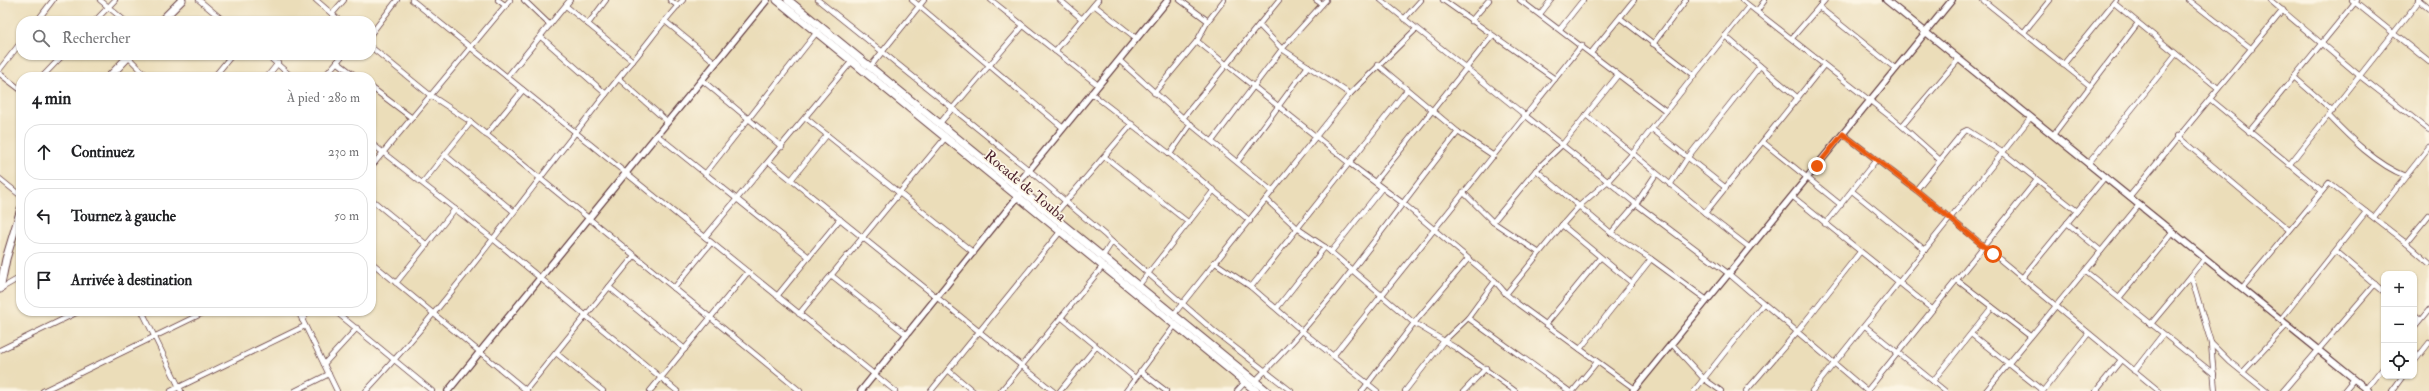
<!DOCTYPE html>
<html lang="fr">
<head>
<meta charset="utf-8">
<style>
	:root { --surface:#fff; --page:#f2f2f2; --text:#202124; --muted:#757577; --line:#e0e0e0 }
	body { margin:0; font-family:"IM FELL Double Pica",serif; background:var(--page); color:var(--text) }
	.controls { position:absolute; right:12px; bottom:12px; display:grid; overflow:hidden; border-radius:8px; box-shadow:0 1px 3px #0004 }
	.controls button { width:36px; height:36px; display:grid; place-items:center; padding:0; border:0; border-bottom:1px solid var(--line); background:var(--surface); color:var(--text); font:20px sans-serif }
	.stop { position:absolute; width:12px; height:12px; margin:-9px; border:3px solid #ea580c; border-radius:50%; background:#fff }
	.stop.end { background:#ea580c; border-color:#fff; box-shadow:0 1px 4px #0008 }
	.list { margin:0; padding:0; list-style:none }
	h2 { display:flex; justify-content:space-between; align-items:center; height:52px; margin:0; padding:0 16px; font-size:17px }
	h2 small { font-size:13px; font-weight:400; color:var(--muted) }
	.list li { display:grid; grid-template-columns:26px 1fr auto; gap:12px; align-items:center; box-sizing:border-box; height:56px; margin:0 8px 8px; padding:0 8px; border:1px solid var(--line); border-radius:16px }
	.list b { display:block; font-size:15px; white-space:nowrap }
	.list em { font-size:13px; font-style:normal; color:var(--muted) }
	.icon { flex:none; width:22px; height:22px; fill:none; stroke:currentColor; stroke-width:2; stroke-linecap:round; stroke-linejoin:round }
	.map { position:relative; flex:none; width:2429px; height:391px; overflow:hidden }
	.search { position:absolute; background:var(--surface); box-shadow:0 1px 3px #0004; left:16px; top:16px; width:360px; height:44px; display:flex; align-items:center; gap:10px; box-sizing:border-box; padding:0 14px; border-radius:16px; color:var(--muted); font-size:15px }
	.panel { position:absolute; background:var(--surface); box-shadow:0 1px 3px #0004; left:16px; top:72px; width:360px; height:244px; border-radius:16px }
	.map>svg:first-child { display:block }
</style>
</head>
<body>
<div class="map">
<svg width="2429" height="391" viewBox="0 0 2429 391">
	<rect width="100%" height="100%" fill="#fcf5e5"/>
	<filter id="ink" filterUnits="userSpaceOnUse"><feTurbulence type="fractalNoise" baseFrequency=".025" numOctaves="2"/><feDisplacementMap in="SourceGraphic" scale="8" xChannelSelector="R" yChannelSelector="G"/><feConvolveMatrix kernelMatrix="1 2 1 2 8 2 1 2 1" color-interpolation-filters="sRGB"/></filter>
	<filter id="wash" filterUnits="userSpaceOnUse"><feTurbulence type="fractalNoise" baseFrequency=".012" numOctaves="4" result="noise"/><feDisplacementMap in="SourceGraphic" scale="16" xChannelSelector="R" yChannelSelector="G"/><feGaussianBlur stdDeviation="0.9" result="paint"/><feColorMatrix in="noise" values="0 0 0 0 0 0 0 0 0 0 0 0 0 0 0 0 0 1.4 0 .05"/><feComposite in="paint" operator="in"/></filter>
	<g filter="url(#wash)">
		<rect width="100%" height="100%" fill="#ebddb9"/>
	</g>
	<g filter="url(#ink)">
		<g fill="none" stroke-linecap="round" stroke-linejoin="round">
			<g stroke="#623c40" stroke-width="6">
				<g id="minor">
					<polyline points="100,0 125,21"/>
					<polyline points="199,0 224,21"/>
					<polyline points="316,0 340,21"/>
					<polyline points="412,0 895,391"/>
					<polyline points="498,0 506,6"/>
					<polyline points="524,0 550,25"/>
					<polyline points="670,0 678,6"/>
					<polyline points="818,0 1029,170 1105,235 1112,242 1103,256"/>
					<polyline points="912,0 1062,127"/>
					<polyline points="991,0 1098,85"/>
					<polyline points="1060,0 1082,19"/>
					<polyline points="1180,0 1208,21"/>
					<polyline points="1316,0 1322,4"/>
					<polyline points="1381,0 1636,204 1729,274 1867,391"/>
					<polyline points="1443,0 1555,79"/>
					<polyline points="1520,0 1666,111"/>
					<polyline points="1742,0 1902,126 1940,160"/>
					<polyline points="1983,0 2089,85"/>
					<polyline points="2189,0 2252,49"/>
					<polyline points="2270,0 2361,77 2429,130"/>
					<polyline points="2352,0 2429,62"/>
					<polyline points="2418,0 2429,9"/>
					<polyline points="2114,3 2218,88"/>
					<polyline points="1094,5 1136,38"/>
					<polyline points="566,6 633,61"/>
					<polyline points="1819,7 1896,69"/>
					<polyline points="1757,11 1765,0"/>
					<polyline points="332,14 344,0"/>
					<polyline points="1540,14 1551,0"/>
					<polyline points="1620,18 1694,75"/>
					<polyline points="1404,19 1421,0"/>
					<polyline points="37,21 53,0"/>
					<polyline points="95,21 115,0"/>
					<polyline points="665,21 716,63"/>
					<polyline points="1471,21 1489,0"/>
					<polyline points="588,24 606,0"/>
					<polyline points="1259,25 1282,49 1350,94"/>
					<polyline points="1560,29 1583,0"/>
					<polyline points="2024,32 2050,0"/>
					<polyline points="371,34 397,0"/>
					<polyline points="1725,36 1798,98"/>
					<polyline points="541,37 606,94"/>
					<polyline points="1792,38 1825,0"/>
					<polyline points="1197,41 1349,163 1404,204 1495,281 1506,294 1518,304 1635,389"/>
					<polyline points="1653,44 1686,0"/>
					<polyline points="371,47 430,95 471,122 800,391"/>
					<polyline points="1055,51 1098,0"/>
					<polyline points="1591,53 1634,0"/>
					<polyline points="267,55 292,77"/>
					<polyline points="128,57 148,77"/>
					<polyline points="1119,60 1183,118 1272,191"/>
					<polyline points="337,62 357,77"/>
					<polyline points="1378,65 1458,132 1494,156"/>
					<polyline points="2063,65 2116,0"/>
					<polyline points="870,67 924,0"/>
					<polyline points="0,69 21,42"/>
					<polyline points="0,74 21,90"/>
					<polyline points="42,77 63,55"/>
					<polyline points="214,77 232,55"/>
					<polyline points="267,77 278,63"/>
					<polyline points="324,77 343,55"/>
					<polyline points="507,77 570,0"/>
					<polyline points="2294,77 2333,111"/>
					<polyline points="619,79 668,122"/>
					<polyline points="702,80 782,147"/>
					<polyline points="371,87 412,118"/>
					<polyline points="1091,93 1170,154 1250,221"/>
					<polyline points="1154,93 1197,41 1208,21 1224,0"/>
					<polyline points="2210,99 2322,191"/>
					<polyline points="1586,115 1705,213 1750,248"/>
					<path d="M2329 116C2350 138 2377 165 2406 176"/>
					<polyline points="806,118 974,253"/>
					<polyline points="1183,118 1279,0"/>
					<polyline points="940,123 1023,26"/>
					<polyline points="1902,126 1959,59"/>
					<polyline points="1652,129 1726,188"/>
					<polyline points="2249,132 2357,0"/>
					<polyline points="1843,134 1916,190 2159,391"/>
					<polyline points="486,135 523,90"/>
					<polyline points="657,135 809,257"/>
					<polyline points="2053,135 2138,23"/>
					<polyline points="2177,136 2289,230"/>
					<polyline points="1213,140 1282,49 1326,0"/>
					<polyline points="1763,142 1841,205"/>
					<polyline points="371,143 493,239 677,391"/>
					<polyline points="1170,154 1191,124"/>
					<polyline points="445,155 513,211"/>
					<polyline points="1105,157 1189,223"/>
					<polyline points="1238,161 1308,66"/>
					<polyline points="769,162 1053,391"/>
					<polyline points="2088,164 2176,54"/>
					<polyline points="2289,165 2419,1"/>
					<polyline points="371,167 510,0"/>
					<polyline points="1536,170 1611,233 1651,259 1707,300"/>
					<polyline points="705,174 817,32"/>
					<polyline points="0,179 21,196"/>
					<polyline points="791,180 827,135"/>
					<polyline points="423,182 471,122"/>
					<polyline points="1375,182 1492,36"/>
					<polyline points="1670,185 1688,157 1760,66"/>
					<polyline points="1916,190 1963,132 1967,130 2002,152 2077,211"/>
					<polyline points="1852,191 1925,250"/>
					<polyline points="1463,192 1493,222 1538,252"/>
					<polyline points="1792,196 1932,309"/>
					<polyline points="2129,197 2283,10"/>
					<polyline points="371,199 427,245"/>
					<polyline points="1266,199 1297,228 1325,247 1414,323 1456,348 1515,391"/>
					<polyline points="1705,213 1824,65"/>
					<polyline points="1053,216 1132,124"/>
					<polyline points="2374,217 2429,147"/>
					<polyline points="1493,222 1536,170 1562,145 1618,75"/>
					<polyline points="2067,223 2101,251"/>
					<polyline points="1825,224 1876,160"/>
					<polyline points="1562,225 1632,283"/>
					<polyline points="1611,233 1636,204 1656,174"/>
					<polyline points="705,237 852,61"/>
					<polyline points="1112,242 1215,332 1291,391"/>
					<polyline points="2406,243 2429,215"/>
					<polyline points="2336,251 2384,292"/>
					<polyline points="1331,252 1382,188"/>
					<polyline points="2205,258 2191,276 2211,343 2215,391"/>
					<polyline points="371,262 527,391"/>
					<polyline points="1214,262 1251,287 1302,331 1377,391"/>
					<polyline points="2085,271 2214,374"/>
					<polyline points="831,275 907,335"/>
					<polyline points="2022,278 2105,177"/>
					<polyline points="1957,280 2030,336"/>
					<polyline points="396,283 455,209"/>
					<polyline points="1139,285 1214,190"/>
					<polyline points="609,287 685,349"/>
					<polyline points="1251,287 1407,90"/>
					<polyline points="674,288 711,243"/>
					<polyline points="2242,288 2329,183 2406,243 2429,263"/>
					<polyline points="0,289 21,277"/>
					<polyline points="1506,294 1562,225 1578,207 1608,181 1632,154 1749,6"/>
					<polyline points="777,296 840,219"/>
					<polyline points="2119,298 2173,232"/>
					<polyline points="1277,308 1325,247"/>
					<polyline points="142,311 181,391"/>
					<polyline points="298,311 337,391"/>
					<polyline points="335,311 432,391"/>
					<polyline points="799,314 946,137"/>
					<polyline points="1174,314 1350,94 1416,29"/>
					<polyline points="2414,315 2420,320"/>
					<polyline points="1061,317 1135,378"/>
					<polyline points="1468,318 1569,391"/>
					<polyline points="2281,319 2366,212"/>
					<polyline points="302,320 309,311"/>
					<polyline points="1546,324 1600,258"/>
					<polyline points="2150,325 2191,276"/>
					<polyline points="1865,326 1945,391"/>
					<polyline points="2414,328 2429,310"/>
					<polyline points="1971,334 2043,391"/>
					<polyline points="2211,343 2230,362 2266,391"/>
					<polyline points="1672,344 1704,379 1721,391"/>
					<polyline points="1580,349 1651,259"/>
					<polyline points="0,350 80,311"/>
					<polyline points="556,353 603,391"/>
					<polyline points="1333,356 1582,45"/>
					<polyline points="2414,362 2429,343"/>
					<polyline points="324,364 357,328"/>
					<polyline points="948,370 973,391"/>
					<polyline points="1140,371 1166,391"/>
					<polyline points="2134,371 2163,334"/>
					<polyline points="2243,372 2287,325"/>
					<path d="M1255 381C1332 306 1391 215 1458 132"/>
					<polyline points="1933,381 1992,307"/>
					<polyline points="2366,389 2384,366"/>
					<polyline points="43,391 207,311"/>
					<polyline points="171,391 305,326"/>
					<polyline points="295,391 329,374"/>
					<path d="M366 391C460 290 539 175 627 68 646 46 663 21 683 0"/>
					<polyline points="525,391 634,256"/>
					<polyline points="650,391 748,272"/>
					<polyline points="931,391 1060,232"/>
					<polyline points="1001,391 1103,266"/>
					<polyline points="1060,391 1096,347"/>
					<polyline points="1126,391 1176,324"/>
					<polyline points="1237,391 1246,381"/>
					<polyline points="1362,391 1414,323 1468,259"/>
					<polyline points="1405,391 1443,342 1468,318 1495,281"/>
					<polyline points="1464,391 1486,368"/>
					<polyline points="1573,391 1597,362"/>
					<polyline points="1694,391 1763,304"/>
					<polyline points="1746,391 1797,332 1860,252"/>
					<polyline points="1812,391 2031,117"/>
					<polyline points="1867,391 2037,180"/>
					<polyline points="1986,391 2139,205"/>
					<polyline points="2043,391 2088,334"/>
					<polyline points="2096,391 2121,360"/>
					<polyline points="2283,391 2375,284"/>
					<polyline points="2344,391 2354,379"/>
					<polyline points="2392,391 2403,376"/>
				</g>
			</g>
			<g stroke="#623c40" stroke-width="8">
				<g id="tertiary">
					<polyline points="1886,0 2369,391"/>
					<polyline points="1016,186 1168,0"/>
					<polyline points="448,391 767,0"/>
					<polyline points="861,391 1020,194"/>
					<polyline points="1633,391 1952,0"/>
				</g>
			</g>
			<g stroke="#623c40" stroke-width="9">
				<g id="primary">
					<polyline points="777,0 1256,391"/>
					<polyline points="788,0 1267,391"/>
					<polyline points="161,21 182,0"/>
					<polyline points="109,77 130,55"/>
					<polyline points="0,289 6,259 21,209"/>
				</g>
			</g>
			<use href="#minor" stroke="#fff" stroke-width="4.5"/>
			<use href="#tertiary" stroke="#fff" stroke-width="5.5"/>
			<use href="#primary" stroke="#fff" stroke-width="7"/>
		</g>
	</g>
	<g fill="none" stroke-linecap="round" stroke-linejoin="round" filter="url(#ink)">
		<polyline stroke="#ea580c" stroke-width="5" points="1817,166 1843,134 1916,190 1993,254"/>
	</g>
	<g text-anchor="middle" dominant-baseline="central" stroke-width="3.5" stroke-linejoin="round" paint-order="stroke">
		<g font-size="15" fill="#4a1f2b" stroke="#fcf5e5">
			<text transform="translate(1025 186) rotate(40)">Rocade de Touba</text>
		</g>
	</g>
</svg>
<div class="controls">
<button>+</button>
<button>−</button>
<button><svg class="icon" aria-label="locate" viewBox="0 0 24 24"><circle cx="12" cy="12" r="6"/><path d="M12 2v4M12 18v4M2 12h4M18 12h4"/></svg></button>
</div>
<div class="stop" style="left:1993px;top:254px"></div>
<div class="stop end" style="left:1817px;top:166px"></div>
<div class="search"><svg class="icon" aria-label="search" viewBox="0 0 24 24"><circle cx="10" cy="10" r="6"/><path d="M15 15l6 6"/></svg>Rechercher</div>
<section class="panel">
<h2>4 min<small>À pied · 280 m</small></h2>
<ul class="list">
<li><svg class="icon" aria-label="ahead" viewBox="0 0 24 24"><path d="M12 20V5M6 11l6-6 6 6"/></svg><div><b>Continuez</b></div><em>230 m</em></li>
<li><svg class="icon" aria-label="left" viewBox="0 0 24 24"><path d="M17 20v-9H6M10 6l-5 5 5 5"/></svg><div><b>Tournez à gauche</b></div><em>50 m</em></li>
<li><svg class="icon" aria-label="arrive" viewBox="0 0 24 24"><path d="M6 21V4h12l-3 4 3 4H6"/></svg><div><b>Arrivée à destination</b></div></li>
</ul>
</section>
</div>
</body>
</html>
